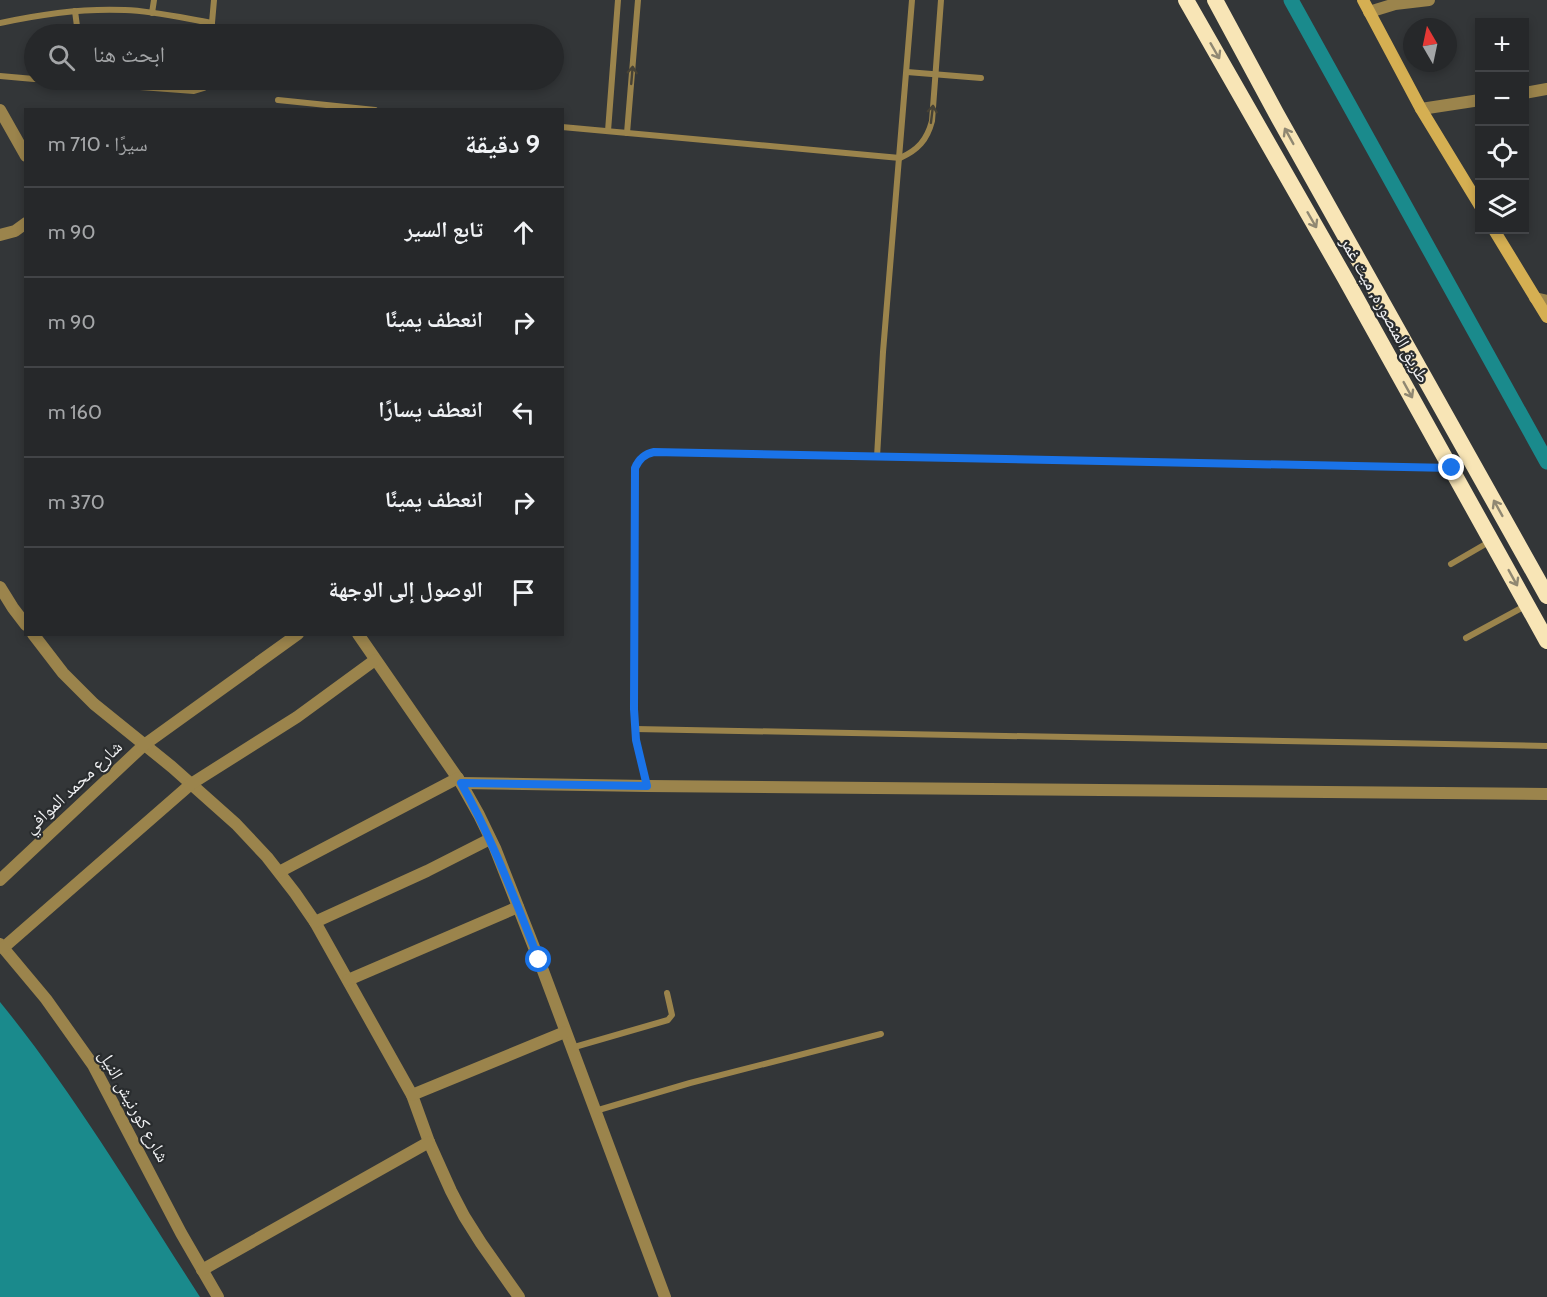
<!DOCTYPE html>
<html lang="ar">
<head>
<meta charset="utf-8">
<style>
	:root { --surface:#26282a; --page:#2e3032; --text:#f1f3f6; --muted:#a4a6a8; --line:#424447 }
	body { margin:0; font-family:Cabin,"Noto Naskh Arabic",sans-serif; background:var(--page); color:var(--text); direction:rtl }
	.controls { position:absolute; right:18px; top:18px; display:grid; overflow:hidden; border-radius:0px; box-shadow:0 3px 9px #0003 }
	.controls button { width:54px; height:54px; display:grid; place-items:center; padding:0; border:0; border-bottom:2px solid var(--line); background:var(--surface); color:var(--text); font:30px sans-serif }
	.compass { position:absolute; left:1403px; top:18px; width:54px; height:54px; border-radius:50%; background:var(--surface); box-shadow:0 3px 9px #0003; rotate:351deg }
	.stop { position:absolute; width:18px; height:18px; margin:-14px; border:4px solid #1a73e8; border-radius:50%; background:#fff }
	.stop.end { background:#1a73e8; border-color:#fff; box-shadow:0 2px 6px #0008 }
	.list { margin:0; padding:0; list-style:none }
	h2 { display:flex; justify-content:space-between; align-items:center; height:78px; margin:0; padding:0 24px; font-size:26px }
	h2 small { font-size:20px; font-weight:400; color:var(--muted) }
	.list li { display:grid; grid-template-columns:39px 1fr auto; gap:18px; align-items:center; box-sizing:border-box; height:90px; padding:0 24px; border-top:2px solid var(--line) }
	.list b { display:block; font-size:22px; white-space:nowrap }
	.list em { font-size:20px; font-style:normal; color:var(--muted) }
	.icon { flex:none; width:33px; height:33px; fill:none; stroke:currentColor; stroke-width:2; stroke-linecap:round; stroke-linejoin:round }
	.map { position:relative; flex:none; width:1547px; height:1297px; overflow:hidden; direction:ltr }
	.search { position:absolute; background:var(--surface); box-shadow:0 3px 9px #0003; left:24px; top:24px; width:540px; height:66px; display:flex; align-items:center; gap:15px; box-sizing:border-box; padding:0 21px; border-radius:33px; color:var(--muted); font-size:22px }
	.panel { position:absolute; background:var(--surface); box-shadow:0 3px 9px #0003; left:24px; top:108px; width:540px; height:528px; border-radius:0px; direction:rtl }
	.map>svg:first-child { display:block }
</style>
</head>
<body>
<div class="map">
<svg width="1547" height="1297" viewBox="0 0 1547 1297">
	<rect width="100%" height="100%" fill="#333638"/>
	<path fill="#1a8a8c" d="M0 1002C75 1094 136 1198 200 1297H0Z"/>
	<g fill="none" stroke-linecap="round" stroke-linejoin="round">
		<polyline stroke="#1a8a8c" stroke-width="15" points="1291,0 1547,462"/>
		<g stroke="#9b844c" stroke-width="6">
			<polyline points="75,11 78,34"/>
			<polyline points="152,13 154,0"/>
			<path d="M0 23C41 14 82 8 125 10 154 11 183 18 212 23"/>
			<polyline points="211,34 214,0"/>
			<polyline points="907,72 981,78"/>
			<polyline points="0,76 34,79"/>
			<polyline points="46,80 194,91 204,88 208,80"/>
			<polyline points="278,100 375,110"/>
			<path d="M562 127 900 158C918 150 927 140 932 121L941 0"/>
			<polyline points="608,131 618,0"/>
			<polyline points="627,133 638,0"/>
			<polyline points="877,457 883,352 912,0"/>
			<polyline points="1451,564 1489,542"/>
			<polyline points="1466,638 1527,605"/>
			<polyline points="635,729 1547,746"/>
			<path d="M647 786 636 740 634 709 635 468C639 459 644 454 654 452L1447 468"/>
			<polyline points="571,1048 668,1020 672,1015 667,993"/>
			<polyline points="595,1111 690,1083 881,1034"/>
		</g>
		<g stroke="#9b844c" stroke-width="12">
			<polyline points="1369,12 1395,4 1429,0"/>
			<polyline points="1524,93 1547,89"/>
			<polyline points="1421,109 1480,100"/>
			<polyline points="0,110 26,156"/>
			<polyline points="0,235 15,231 26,223"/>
			<polyline points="1535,298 1547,301"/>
			<polyline points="0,587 13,608 26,625"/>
			<polyline points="33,634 63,673 94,704 172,767 236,824 267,857 295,893 315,922 412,1095 429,1142 451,1191 464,1216 481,1243 519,1297"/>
			<polyline points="358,634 461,783 479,815 495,848 539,960 665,1297"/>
			<polyline points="461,783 647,786 1547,794"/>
			<polyline points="279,872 458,778"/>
			<polyline points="0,880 144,745 298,634"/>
			<polyline points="315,922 427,871 490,839"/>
			<polyline points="0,944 46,999 93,1065 181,1233 218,1297"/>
			<polyline points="3,948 191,784 297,717 375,660"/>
			<polyline points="348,980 518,907"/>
			<polyline points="412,1095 565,1032"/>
			<polyline points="202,1270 429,1142"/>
		</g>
		<g stroke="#d5af52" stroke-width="12">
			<polyline points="1363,0 1421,109 1480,206"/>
			<polyline points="1494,230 1547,317"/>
		</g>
		<g stroke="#f8e5b6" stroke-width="16">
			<polyline points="1186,0 1345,278 1547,641"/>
			<polyline points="1215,0 1276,113 1547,596"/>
		</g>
	</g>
	<defs><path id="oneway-shaft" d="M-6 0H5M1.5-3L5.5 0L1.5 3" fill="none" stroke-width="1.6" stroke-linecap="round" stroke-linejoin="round" transform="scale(1.5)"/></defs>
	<g stroke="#908872">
		<use href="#oneway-shaft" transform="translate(1215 51) rotate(60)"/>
		<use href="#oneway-shaft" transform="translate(1289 136) rotate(-119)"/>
		<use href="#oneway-shaft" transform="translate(1312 220) rotate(60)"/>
		<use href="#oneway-shaft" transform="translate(1408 390) rotate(61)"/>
		<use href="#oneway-shaft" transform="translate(1498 508) rotate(-119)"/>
		<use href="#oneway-shaft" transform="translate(1513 578) rotate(61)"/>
	</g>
	<g stroke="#464236">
		<use href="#oneway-shaft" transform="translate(632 75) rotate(-85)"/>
		<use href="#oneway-shaft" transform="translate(932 114) rotate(-83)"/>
	</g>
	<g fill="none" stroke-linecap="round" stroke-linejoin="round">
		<path stroke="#1a73e8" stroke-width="8" d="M539 960C515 900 493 840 461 783L647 786 636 740 634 709 635 468C639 459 644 454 654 452L1452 468"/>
	</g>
	<g text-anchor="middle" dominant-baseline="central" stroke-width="4.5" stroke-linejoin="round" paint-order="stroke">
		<g font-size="18" fill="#f1f2f4" stroke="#292c2e">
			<text transform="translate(1385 310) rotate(61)">طريق المنصوره, ميت غمر</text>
			<text transform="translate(73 787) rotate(-43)">شارع محمد الموافي</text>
			<text transform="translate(134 1106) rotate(61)">شارع كورنيش النيل</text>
		</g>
	</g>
</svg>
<div class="controls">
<button>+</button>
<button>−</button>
<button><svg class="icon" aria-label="locate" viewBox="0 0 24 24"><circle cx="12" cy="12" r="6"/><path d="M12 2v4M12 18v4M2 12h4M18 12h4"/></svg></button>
<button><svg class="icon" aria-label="layers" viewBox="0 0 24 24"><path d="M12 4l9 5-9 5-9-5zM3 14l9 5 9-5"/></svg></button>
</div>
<svg class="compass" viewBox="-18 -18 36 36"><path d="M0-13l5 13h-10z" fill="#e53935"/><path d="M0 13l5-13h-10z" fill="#a4a6a8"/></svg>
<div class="stop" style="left:539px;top:960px"></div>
<div class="stop end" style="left:1452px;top:468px"></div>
<div class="search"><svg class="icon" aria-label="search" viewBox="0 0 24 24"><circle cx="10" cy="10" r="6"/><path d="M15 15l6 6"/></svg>ابحث هنا</div>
<section class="panel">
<h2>9 دقيقة<small>سيرًا · 710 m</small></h2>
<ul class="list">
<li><svg class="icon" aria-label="ahead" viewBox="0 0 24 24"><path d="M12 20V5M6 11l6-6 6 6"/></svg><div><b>تابع السير</b></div><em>90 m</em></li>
<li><svg class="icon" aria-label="right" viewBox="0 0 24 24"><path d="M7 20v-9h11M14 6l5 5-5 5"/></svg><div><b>انعطف يمينًا</b></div><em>90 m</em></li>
<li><svg class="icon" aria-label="left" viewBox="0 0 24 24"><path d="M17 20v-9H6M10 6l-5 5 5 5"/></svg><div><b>انعطف يسارًا</b></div><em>160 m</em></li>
<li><svg class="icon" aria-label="right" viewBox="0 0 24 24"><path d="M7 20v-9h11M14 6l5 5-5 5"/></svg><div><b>انعطف يمينًا</b></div><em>370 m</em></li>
<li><svg class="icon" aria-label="arrive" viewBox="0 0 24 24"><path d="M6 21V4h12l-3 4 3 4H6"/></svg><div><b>الوصول إلى الوجهة</b></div></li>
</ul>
</section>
</div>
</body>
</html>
